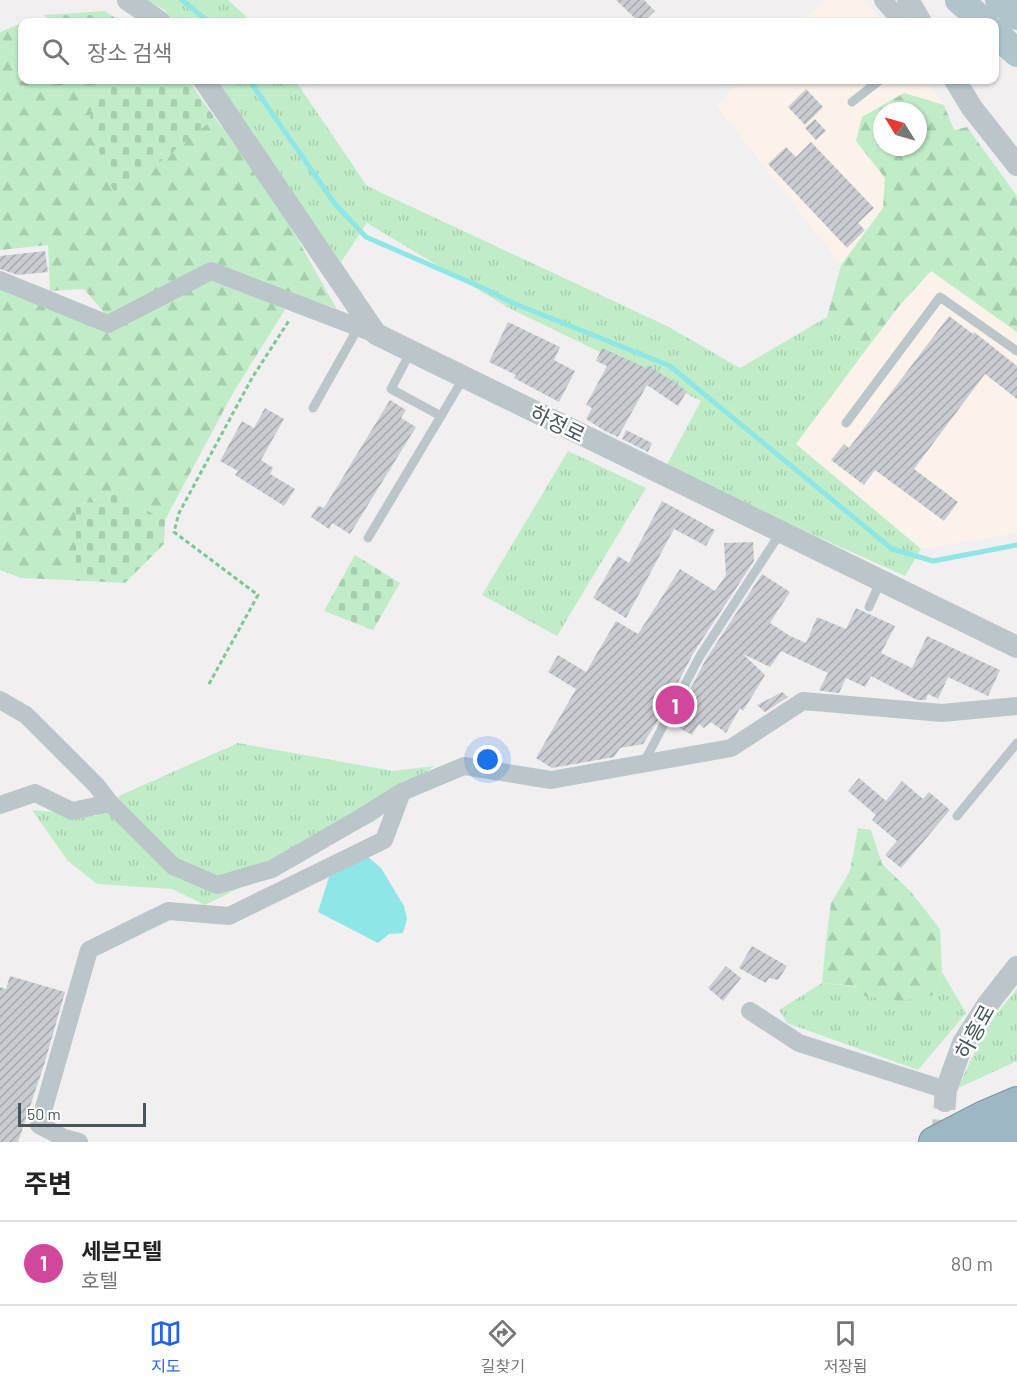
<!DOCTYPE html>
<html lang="ko">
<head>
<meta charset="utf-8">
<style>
	:root { --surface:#fff; --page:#f6f6f6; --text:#222; --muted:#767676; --line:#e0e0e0; --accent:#2563eb }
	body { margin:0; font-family:Barlow,"Noto Sans KR",sans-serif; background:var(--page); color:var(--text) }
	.compass { position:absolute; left:873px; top:102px; width:54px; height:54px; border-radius:50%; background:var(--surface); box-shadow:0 2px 4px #0004; rotate:307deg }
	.scale { position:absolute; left:18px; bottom:15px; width:128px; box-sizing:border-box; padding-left:6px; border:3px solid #48565c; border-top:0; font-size:16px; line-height:21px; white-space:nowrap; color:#48565c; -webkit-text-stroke:4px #fff; paint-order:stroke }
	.you { position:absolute; left:488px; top:760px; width:21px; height:21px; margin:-15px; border:4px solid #fff; border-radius:50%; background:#1a73e8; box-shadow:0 0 0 9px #1a73e833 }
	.badge { display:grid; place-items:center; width:39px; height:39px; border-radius:50%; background:var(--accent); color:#fff; font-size:20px; font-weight:700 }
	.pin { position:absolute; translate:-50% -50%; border:3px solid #fff; box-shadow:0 2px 6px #0006 }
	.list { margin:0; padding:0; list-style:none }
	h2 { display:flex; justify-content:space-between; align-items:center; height:78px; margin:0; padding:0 24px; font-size:26px }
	h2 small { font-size:20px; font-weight:400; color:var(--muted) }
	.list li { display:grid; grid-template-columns:39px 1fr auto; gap:18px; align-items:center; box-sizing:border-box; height:84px; padding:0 24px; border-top:2px solid var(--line) }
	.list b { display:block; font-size:22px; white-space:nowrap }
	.list p { margin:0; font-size:20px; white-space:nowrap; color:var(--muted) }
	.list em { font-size:20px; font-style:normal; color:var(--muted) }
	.icon { flex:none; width:33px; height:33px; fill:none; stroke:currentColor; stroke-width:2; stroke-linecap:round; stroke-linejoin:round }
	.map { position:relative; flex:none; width:1017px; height:1142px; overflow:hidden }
	.search { position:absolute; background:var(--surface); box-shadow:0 2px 4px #0004; left:18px; right:18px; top:18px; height:66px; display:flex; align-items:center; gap:15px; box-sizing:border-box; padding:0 21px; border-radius:12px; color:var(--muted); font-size:22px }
	.sheet { height:162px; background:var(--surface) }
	nav { display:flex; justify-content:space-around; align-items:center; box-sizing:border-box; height:84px; border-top:2px solid var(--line); background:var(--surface); font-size:16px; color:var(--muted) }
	nav a { display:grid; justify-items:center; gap:3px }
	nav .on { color:var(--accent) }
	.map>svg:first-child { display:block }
</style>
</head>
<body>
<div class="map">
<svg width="1017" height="1142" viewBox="0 0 1017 1142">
	<defs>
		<pattern id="grass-tufts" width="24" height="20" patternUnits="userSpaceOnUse" patternTransform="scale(1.5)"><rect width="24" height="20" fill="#c0edc8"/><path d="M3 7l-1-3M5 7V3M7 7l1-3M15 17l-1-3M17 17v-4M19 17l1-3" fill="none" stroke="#a6cdae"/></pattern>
		<pattern id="forest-firs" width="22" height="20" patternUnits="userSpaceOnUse" patternTransform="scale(1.5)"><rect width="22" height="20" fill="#c0edc8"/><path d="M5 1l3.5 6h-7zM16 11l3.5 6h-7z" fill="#a6cdae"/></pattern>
		<pattern id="cemetery-stones" width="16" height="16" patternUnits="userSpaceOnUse" patternTransform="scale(1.5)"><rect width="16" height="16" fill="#c0edc8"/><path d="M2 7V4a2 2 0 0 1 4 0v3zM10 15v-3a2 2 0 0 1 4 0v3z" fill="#a6cdae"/></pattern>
		<pattern id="building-hatch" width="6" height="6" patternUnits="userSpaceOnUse" patternTransform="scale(1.5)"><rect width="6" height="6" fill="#c9cdd1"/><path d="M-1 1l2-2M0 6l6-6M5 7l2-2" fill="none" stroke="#a5a9ad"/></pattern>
	</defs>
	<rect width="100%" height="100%" fill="#f1eff0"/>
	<g fill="#fbf2ea">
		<polygon points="825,0 864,0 881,22 801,22"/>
		<polygon points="743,80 925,80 944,105 904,93 862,117 856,141 885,178 883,208 841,265 716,105"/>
		<polygon points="931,270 1017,332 1017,533 921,549 795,444 899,306"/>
	</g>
	<g fill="url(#grass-tufts)">
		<polygon points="145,0 228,0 252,22 173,22 165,10"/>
		<polygon points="213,80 295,80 367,186 667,326 740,368 827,317 862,355 796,444 921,549 905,576 665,468 701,401 509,308 367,223 341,262"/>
		<polygon points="568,451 646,488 557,636 482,595"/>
		<polygon points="238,743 393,771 434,766 375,821 205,905 172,889 97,884 68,861 32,810 96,816 121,795"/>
		<polygon points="942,972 966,1013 918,1070 787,1023 779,1010 822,983 934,995"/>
		<polygon points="1017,989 1017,1061 958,1088 986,1027"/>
	</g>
	<g fill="url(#forest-firs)" fill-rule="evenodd">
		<polygon points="22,23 22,80 99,80 90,117 186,137 215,118 278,204 336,308 208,267 107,316 84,289 50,291 48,245 0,250 0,32"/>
		<path d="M904 93 944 105 954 130 967 127 1017 196V332L931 271 899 306 862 355 827 317 841 265 883 208 885 178 856 141 862 117ZM882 111H918V147H882Z"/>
		<polygon points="209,280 286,308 233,393 165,520 114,493 76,506 76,565 67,580 21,578 0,570 0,287 106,333"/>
		<polygon points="858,828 871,830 882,864 911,892 940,929 942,972 934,995 901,1001 864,996 857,986 822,983 826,941 831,903 850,871"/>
	</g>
	<g fill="url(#cemetery-stones)">
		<polygon points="105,11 121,22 51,22 44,15"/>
		<polygon points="99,80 188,80 215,118 116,197 103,166 90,117"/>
		<polygon points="114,493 165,520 164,544 125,583 67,580 76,565 76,506"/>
		<polygon points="355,555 400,583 373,630 324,611"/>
	</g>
	<polygon fill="#8fe6e7" points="367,856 381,868 404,906 407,919 403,933 389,934 378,943 318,912 329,877"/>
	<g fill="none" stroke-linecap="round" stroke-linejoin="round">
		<g stroke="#8fe6e7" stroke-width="5">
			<polyline points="182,0 209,22"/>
			<polyline points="249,80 335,204 366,237 483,288 513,303 670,366 892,549 933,561 1017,545"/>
		</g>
	</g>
	<g fill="url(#building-hatch)">
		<polygon points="616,0 644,0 655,11 643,22 639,22"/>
		<polygon points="806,89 823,107 805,125 788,107"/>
		<polygon points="815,119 826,131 816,140 805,128"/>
		<polygon points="811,142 874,208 858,223 865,230 847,248 768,164 786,147 796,157"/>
		<polygon points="45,251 48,272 18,275 0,269 0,256"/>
		<polygon points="949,316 973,334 974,332 1017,366 1017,399 985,374 914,469 958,502 944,521 875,470 864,485 831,460 844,444 849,448"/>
		<polygon points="508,322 560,347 554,360 575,371 559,402 514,378 516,375 489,362"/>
		<polygon points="602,348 646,368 648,365 687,391 678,406 647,385 618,437 605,431 586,419 592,408 586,405 607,366 596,361"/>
		<polygon points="390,400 406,410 401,418 416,427 350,534 332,523 329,529 311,517 318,506 324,508"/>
		<polygon points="265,408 284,419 261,460 273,468 270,474 295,489 284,506 235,475 238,471 220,461 242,421 254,428"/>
		<polygon points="626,430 652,443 648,452 622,439"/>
		<polygon points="662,501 715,530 706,546 674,529 626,618 593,598 618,556 629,563"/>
		<polygon points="753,542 754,561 694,652 660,717 643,744 620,748 614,757 552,768 536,758 576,689 548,672 558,655 586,672 616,621 638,634 680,569 715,591 726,575 724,543"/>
		<polygon points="762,574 790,592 770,623 790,636 806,643 817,617 846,629 856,608 895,626 881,653 912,668 927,636 1000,670 988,696 948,677 938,699 928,694 926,700 917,700 871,676 865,687 846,678 839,693 822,691 819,690 828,673 781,651 770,667 743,654 765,675 743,711 740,708 726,733 711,722 704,728 699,724 692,735 672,724 706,659"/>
		<polygon points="782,692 788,697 765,712 757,705"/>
		<polygon points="859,778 886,801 902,781 923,799 929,792 950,810 901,868 885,855 897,841 872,820 876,815 848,791"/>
		<polygon points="752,946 787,966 778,980 769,978 766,983 739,968"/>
		<polygon points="726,966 741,978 723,1001 708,988"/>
		<polygon points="10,976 65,992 44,1065 18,1142 0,1142 0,987 6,989"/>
	</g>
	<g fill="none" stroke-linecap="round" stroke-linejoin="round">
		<polyline stroke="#c7c9cb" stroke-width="22" stroke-dasharray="22 11" stroke-linecap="butt" points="942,1142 945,1101"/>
		<g stroke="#7597a7" stroke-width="32">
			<g id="trunk">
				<polyline points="934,1142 984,1116 1017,1102"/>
				<polyline points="977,1142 1017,1125"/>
			</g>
		</g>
		<polyline stroke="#7ac992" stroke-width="3" stroke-dasharray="4.5 3" stroke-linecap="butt" points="209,684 258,595 174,532 179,513 252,378 290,319"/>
		<g stroke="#bbc6cb" stroke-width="9">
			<polyline points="852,102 880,80"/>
			<polyline points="313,408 358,328"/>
			<polyline points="441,416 464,377"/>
			<polyline points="846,423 940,297 1017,351"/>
			<polyline points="368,538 441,416 391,389 411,351"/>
			<polyline points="869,607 881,580"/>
			<polyline points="643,764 700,656 781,532"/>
			<polyline points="957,816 1017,743"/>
		</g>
		<g stroke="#bbc6cb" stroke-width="18">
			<polyline points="883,0 902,22"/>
			<polyline points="0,280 108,324 211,271 376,334"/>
			<polyline points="0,700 26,715 96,785 110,803 173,866 217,885 272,869 362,817 402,792 464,766 551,780 731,748 803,701 942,713 1017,706"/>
			<polyline points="0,805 35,793 72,811 110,803"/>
			<polyline points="750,1011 799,1043 946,1090"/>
			<polyline points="79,1142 64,1138 39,1125 89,950 168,911 229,916 384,840 402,792"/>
		</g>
		<g stroke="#bbc6cb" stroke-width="22">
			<polyline points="128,0 160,22"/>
			<polyline points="908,0 921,22"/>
			<polyline points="204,80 376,334 1017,647"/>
			<polyline points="955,80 972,108 1017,165"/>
			<polyline points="945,1101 946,1090 963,1043 988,1004 1017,967"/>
		</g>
		<g stroke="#b0c4cc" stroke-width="28">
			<polyline points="959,0 984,22"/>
			<polyline points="999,0 1017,16"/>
			<polyline points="994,32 1017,53"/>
		</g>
		<use href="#trunk" stroke="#9db8c4" stroke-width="30"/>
	</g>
	<g text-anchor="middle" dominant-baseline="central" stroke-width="5" stroke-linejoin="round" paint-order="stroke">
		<g font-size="21" fill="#48565c" stroke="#fff">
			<text transform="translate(558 423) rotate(26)">하정로</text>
			<text transform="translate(974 1031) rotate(-61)">하흥로</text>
		</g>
	</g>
</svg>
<svg class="compass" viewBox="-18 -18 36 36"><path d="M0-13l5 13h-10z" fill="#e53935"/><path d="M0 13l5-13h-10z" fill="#767676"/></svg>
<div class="scale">50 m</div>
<div class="you"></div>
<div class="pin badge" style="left:675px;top:705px;background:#d1479c">1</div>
<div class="search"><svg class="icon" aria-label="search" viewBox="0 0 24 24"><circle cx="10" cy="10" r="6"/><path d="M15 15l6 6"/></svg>장소 검색</div>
</div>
<section class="sheet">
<h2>주변<small></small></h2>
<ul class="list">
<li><span class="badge" style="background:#d1479c">1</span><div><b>세븐모텔</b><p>호텔</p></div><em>80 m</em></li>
</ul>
</section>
<nav>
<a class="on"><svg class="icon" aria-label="map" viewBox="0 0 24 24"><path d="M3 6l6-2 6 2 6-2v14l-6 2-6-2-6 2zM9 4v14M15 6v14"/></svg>지도</a>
<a><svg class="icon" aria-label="directions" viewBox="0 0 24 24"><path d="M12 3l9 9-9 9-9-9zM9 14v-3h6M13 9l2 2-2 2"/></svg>길찾기</a>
<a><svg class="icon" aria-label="saved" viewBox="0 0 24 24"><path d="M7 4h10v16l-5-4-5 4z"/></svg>저장됨</a>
</nav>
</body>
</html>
